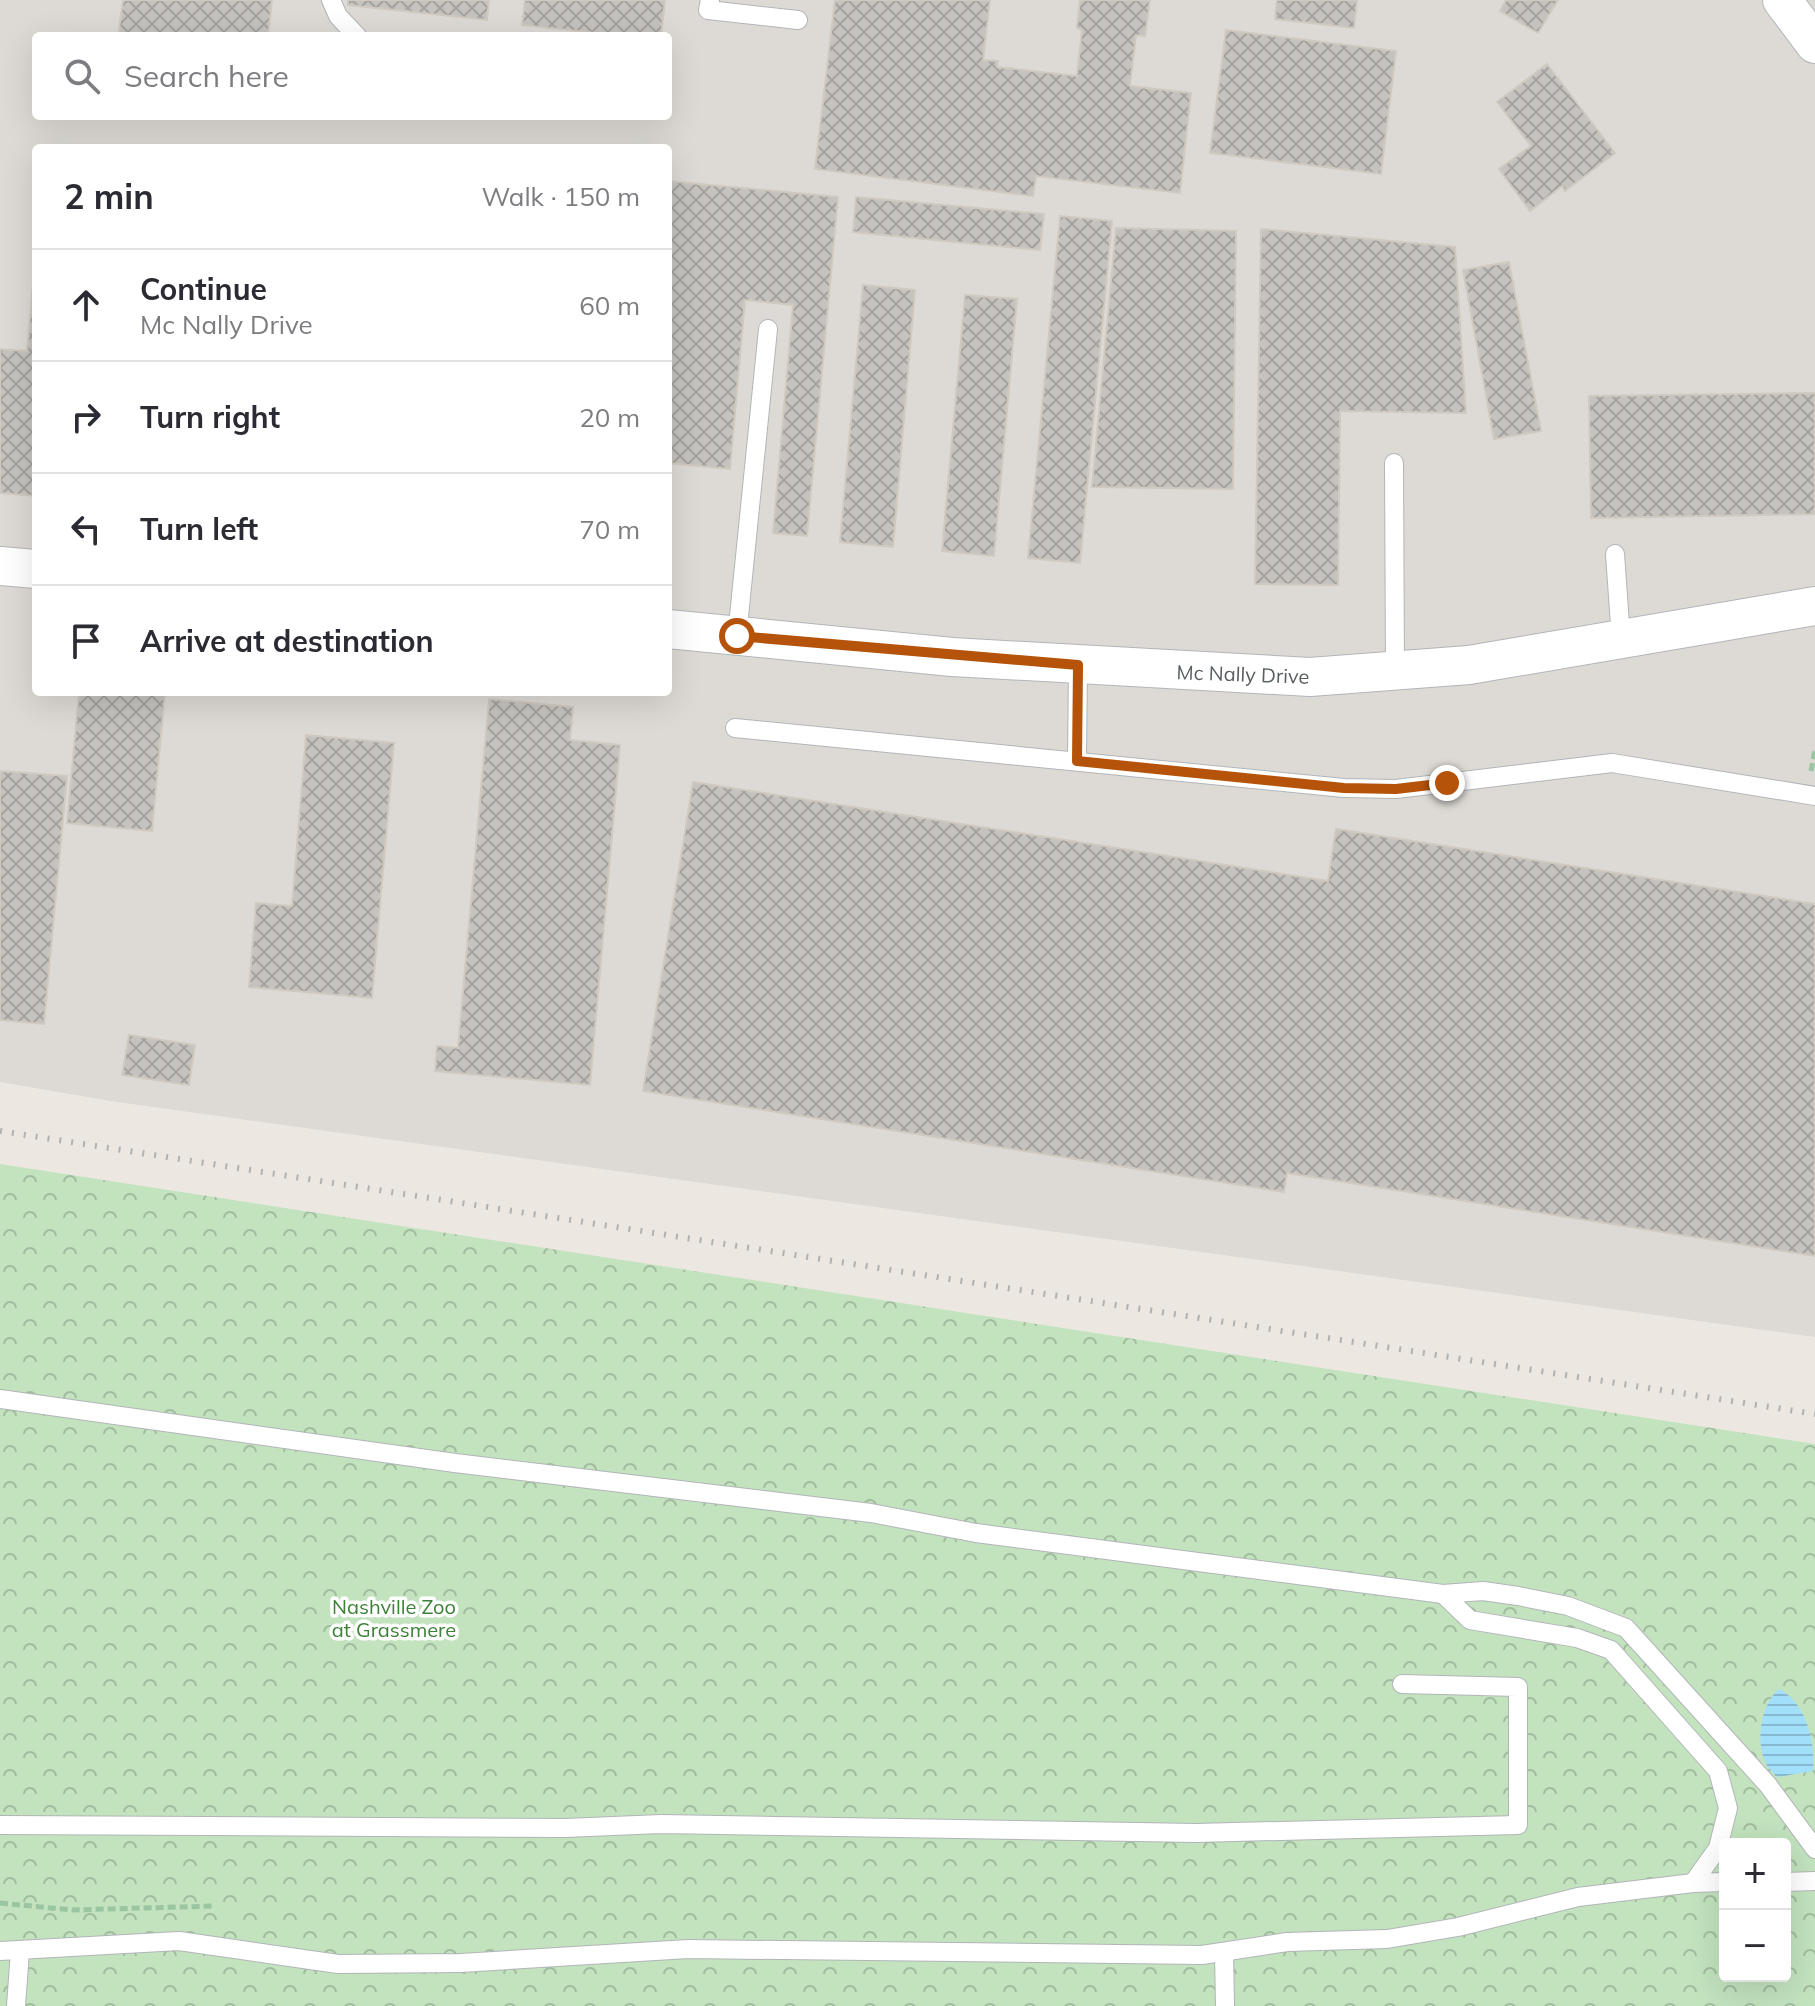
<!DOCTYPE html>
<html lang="en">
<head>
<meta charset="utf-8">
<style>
	:root { --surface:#fff; --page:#f2f2f3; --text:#2b2b33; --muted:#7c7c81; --line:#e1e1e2 }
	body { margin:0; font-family:Mulish,sans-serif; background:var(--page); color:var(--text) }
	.controls { position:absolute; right:24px; bottom:24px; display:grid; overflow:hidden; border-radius:8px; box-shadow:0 8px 32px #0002 }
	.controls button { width:72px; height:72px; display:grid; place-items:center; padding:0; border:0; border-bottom:2px solid var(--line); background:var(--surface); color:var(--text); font:40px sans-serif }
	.stop { position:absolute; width:24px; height:24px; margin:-18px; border:6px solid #b45309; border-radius:50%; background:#fff }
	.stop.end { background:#b45309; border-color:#fff; box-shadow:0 2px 8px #0008 }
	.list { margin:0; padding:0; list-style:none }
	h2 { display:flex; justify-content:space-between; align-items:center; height:104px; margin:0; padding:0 32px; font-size:34px }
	h2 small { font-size:26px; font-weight:400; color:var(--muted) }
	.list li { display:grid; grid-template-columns:52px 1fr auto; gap:24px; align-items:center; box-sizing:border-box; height:112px; padding:0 32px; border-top:2px solid var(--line) }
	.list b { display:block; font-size:30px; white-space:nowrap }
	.list p { margin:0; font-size:26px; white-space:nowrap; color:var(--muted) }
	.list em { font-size:26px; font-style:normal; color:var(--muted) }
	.icon { flex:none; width:44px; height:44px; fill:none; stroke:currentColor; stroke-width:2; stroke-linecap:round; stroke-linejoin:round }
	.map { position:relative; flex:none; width:1815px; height:2006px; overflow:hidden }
	.search { position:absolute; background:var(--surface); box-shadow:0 8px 32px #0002; left:32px; top:32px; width:640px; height:88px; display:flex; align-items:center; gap:20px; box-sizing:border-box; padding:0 28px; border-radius:8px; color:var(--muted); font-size:30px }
	.panel { position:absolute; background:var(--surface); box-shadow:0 8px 32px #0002; left:32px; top:144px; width:640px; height:552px; border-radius:8px }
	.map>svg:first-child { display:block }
</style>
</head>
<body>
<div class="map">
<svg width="1815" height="2006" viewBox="0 0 1815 2006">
	<defs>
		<pattern id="park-crowns" width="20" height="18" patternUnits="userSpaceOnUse" patternTransform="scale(2)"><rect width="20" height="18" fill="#c2e3be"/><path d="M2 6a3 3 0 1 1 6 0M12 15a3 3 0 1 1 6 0" fill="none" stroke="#a1bb9e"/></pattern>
		<pattern id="water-rules" width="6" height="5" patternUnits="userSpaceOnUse" patternTransform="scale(2)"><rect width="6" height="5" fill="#a2dffb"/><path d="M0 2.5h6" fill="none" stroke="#87b8cf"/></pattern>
		<pattern id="building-cross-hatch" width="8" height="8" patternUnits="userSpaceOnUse" patternTransform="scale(2)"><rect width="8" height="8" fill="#c6c3be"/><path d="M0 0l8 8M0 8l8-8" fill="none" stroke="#a4a29e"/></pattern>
	</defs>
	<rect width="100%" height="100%" fill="#ece8e1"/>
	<path fill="#dddad5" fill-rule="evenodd" d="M0 0H1815V1337L110 1101 0 1082ZM36 36H668V116H36ZM36 148H668V692H36Z"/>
	<path fill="url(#park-crowns)" fill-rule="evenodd" d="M0 1164 1815 1444V2006H0ZM1725 1844H1785V1976H1725Z"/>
	<path fill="url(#water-rules)" d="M1779 1689C1807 1703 1815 1743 1813 1771L1778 1777C1752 1761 1757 1707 1779 1689Z"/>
	<g fill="url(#building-cross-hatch)" stroke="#d0c9c0" stroke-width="2">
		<polygon points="123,0 272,0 268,36 118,36"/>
		<polygon points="348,0 489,0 487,20 348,5"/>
		<polygon points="525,0 665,0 661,36 623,36 522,25"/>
		<polygon points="835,0 990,0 983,60 998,61 997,67 1077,76 1082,30 1077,28 1080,0 1150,0 1145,36 1136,35 1130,86 1191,93 1180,193 1036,176 1033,196 815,169"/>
		<polygon points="1277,0 1357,0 1354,28 1275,19"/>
		<polygon points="1506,0 1558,0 1538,33 1500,11"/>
		<polygon points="1226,30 1396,51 1381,174 1210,153"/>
		<polygon points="1547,64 1615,153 1565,191 1562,186 1530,211 1499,169 1531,146 1497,102"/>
		<polygon points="668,181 838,197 807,536 773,533 793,305 745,300 730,469 668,463"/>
		<polygon points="856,197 1044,214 1040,250 853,232"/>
		<polygon points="1060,216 1112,221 1080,563 1028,558"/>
		<polygon points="1116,228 1236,231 1233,489 1092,487"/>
		<polygon points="1261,229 1455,247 1466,413 1340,411 1338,585 1255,584"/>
		<polygon points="36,250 36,496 0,493 0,349 27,351"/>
		<polygon points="1509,262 1541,431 1494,439 1463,270"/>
		<polygon points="863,285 915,290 893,547 840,542"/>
		<polygon points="965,295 1017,299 994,556 942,551"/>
		<polygon points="1815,393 1815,514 1591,518 1589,396"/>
		<polygon points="79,692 165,692 152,831 67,823"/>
		<polygon points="489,699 573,707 570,740 620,745 590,1085 435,1071 437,1046 458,1048"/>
		<polygon points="306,735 394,743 372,998 249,987 256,903 292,906"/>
		<polygon points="0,771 67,776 44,1024 0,1020"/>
		<polygon points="693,782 1328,881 1336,829 1815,904 1815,1256 1287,1173 1284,1192 643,1091"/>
		<polygon points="129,1035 195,1045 189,1085 122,1075"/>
	</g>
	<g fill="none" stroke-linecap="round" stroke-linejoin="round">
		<g stroke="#b2b5b8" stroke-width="20">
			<g id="service">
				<polyline points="331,0 338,16 357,36"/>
				<polyline points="710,0 708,10 798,20"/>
				<polyline points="1394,463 1395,673"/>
				<polyline points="1615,554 1621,639"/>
				<polyline points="737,636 768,329"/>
				<polyline points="735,728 1344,788 1396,789 1612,763 1815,796"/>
				<polyline points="1077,761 1078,665"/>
				<polyline points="0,1399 455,1463 871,1513 976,1533 1443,1594 1483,1591 1518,1596 1568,1606 1626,1628 1768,1785 1815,1849"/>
				<polyline points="1443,1594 1470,1620 1577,1638 1611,1650 1718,1771 1728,1808 1718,1848 1693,1883"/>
				<polyline points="0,1825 565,1828 661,1824 1196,1833 1518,1825 1518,1687 1402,1684"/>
				<polyline points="1785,1882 1815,1881"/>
				<polyline points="0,1951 179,1941 338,1964 461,1963 688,1949 1202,1955 1287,1942 1387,1939 1458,1927 1578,1897 1693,1883 1725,1882"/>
				<polyline points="1224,1952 1225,2006"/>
				<polyline points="16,2006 20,1951"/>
			</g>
		</g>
		<g stroke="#b2b5b8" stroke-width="40">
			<g id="minor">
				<polyline points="1782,0 1815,44"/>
				<polyline points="0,566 36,569"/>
				<polyline points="668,629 952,657 1310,677 1469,665 1815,606"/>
			</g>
		</g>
		<g stroke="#99c6a0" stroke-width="5" stroke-dasharray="8 4" stroke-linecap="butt">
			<polyline points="1811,771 1815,749"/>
			<polyline points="0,1903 72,1910 215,1906"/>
		</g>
		<use href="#service" stroke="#fff" stroke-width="18"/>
		<use href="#minor" stroke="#fff" stroke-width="38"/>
		<polyline stroke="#b0b1b1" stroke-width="6" stroke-dasharray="2 10" stroke-linecap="butt" points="0,1131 1815,1414"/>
	</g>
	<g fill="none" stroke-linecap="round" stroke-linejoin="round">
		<polyline stroke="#b45309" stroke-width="10" points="737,636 1078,665 1077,761 1344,788 1396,789 1447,783"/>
	</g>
	<g text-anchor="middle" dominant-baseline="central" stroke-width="7" stroke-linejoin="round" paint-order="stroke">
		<g font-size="20" fill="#595e61" stroke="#fff">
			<text transform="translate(1243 674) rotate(2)">Mc Nally Drive</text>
		</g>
		<g font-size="20" fill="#3d8238" stroke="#fff">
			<text x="394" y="1606">Nashville Zoo<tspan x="394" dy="23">at Grassmere</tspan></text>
		</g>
	</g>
</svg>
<div class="controls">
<button>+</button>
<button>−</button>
</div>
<div class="stop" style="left:737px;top:636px"></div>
<div class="stop end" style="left:1447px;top:783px"></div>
<div class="search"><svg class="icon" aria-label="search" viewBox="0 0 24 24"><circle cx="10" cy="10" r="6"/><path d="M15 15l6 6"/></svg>Search here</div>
<section class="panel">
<h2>2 min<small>Walk · 150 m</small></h2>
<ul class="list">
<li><svg class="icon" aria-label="ahead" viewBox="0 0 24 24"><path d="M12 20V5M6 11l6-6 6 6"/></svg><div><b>Continue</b><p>Mc Nally Drive</p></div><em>60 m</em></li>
<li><svg class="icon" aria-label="right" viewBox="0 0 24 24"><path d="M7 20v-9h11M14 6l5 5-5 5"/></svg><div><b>Turn right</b></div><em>20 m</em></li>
<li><svg class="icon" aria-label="left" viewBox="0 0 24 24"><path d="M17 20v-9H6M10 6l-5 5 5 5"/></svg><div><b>Turn left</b></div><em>70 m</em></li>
<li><svg class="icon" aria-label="arrive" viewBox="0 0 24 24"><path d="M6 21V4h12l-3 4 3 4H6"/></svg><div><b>Arrive at destination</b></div></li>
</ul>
</section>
</div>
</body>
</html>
